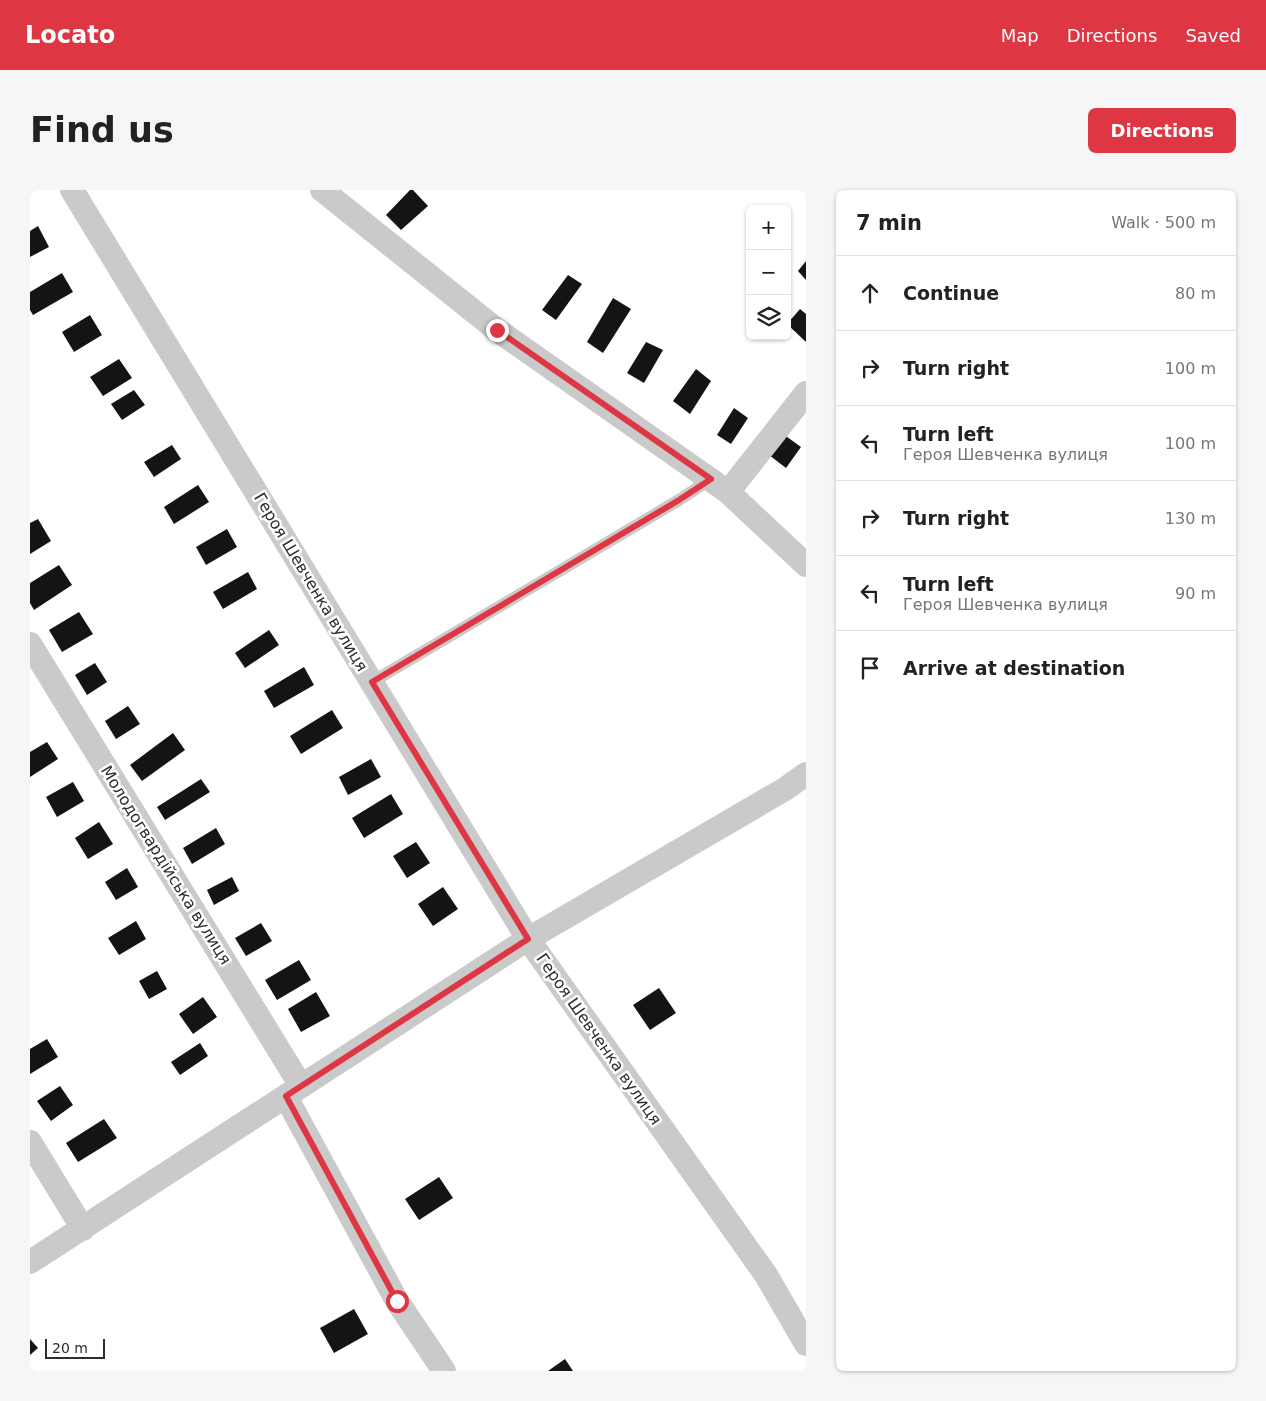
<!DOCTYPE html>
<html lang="en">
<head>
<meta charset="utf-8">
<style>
	:root { --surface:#fff; --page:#f6f6f6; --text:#222; --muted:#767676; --line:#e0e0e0; --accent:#de3643 }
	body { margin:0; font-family:"DejaVu Sans",sans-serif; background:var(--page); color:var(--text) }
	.controls { position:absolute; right:15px; top:15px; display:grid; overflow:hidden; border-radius:8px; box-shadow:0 1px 4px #0004 }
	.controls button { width:45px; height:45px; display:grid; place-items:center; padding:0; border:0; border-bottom:1px solid var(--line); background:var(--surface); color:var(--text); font:25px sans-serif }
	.scale { position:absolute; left:15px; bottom:12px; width:60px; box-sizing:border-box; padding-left:5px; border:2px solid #2d2d2d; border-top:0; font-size:14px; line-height:18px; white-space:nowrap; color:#2d2d2d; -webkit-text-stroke:4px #fff; paint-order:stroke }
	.stop { position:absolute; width:15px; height:15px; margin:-11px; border:4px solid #de3643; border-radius:50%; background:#fff }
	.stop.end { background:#de3643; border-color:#fff; box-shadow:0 1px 5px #0008 }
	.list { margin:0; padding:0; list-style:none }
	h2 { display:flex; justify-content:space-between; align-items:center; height:65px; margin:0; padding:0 20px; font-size:21px }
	h2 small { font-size:16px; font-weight:400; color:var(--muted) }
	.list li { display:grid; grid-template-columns:32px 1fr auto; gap:15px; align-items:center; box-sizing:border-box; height:75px; padding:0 20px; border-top:1px solid var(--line) }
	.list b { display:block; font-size:19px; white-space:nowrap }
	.list p { margin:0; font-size:16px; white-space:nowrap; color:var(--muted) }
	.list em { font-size:16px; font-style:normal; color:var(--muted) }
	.icon { flex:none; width:28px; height:28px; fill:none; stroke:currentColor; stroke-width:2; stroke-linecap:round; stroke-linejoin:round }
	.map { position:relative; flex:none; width:776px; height:1181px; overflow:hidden; border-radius:8px }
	header { display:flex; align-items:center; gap:30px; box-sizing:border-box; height:70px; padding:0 25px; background:var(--accent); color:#fff }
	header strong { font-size:24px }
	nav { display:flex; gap:28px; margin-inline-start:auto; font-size:18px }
	.intro { display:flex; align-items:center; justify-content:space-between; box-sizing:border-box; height:120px; padding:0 30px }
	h1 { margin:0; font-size:35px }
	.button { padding:12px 22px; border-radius:8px; background:var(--accent); color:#fff; font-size:18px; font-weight:700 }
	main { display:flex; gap:30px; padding:0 30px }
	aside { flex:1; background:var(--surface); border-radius:8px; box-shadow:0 1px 4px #0004 }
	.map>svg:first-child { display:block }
</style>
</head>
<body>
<header>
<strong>Locato</strong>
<nav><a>Map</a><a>Directions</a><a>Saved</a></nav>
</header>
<div class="intro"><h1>Find us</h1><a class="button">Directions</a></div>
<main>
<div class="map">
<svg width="776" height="1181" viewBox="0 0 776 1181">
	<rect width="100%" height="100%" fill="#fff"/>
	<g fill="#141414">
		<polygon points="380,0 383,0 398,16 371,40 356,25"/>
		<polygon points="8,36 19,57 0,67 0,41"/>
		<polygon points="776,71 776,90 768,81"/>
		<polygon points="32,83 43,102 3,125 0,120 0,102"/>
		<polygon points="538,85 552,94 526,130 512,120"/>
		<polygon points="583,108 601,119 573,163 557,152"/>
		<polygon points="770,119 776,124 776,152 757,134"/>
		<polygon points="60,125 72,145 44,162 32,142"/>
		<polygon points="616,152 633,160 614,193 597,183"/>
		<polygon points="89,169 102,188 73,206 60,187"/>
		<polygon points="666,179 681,191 660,224 643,211"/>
		<polygon points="104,200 115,215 92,230 81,214"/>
		<polygon points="704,218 718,228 701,254 687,245"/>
		<polygon points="753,244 771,257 756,278 739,265"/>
		<polygon points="142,255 151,269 124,287 114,272"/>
		<polygon points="168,295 179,312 144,334 134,317"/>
		<polygon points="8,329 21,351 0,364 0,333"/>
		<polygon points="197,339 207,357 176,375 166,357"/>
		<polygon points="29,375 42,395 4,420 0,413 0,393"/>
		<polygon points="218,382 227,399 193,419 183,402"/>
		<polygon points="49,422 63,444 32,462 19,440"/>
		<polygon points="239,440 249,455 215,478 205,463"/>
		<polygon points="65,473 77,492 57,505 45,485"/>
		<polygon points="274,477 284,495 244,518 234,501"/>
		<polygon points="98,516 110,534 86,549 75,531"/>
		<polygon points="302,520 313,538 271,564 260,546"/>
		<polygon points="143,543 155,560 112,591 100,575"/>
		<polygon points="17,552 28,569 0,587 0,562"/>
		<polygon points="341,569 351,587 318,605 309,587"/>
		<polygon points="171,589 180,602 135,630 127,617"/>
		<polygon points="43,592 54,611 27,627 16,607"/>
		<polygon points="361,604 373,624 334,648 322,628"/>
		<polygon points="69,632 83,654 58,669 45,648"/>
		<polygon points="186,638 195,654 162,674 153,658"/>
		<polygon points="386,652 400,673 377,688 363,666"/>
		<polygon points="97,678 108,697 86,710 75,692"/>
		<polygon points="202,687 209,701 184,715 177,700"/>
		<polygon points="413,697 428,719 403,736 388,714"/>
		<polygon points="106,731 116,749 89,765 78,748"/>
		<polygon points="231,733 242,751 216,766 205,748"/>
		<polygon points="269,770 281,790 247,810 235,790"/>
		<polygon points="127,781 137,799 119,809 109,791"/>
		<polygon points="629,798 646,823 620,840 603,815"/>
		<polygon points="286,802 300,826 271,842 258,819"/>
		<polygon points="173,807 187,827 163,844 149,824"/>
		<polygon points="17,849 28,867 0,884 0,859"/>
		<polygon points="170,853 178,866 150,885 141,872"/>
		<polygon points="30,896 43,915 21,931 7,911"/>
		<polygon points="74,929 87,948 48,972 36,953"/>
		<polygon points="409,987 423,1008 389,1030 375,1009"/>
		<polygon points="324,1119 338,1144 304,1163 290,1138"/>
		<polygon points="0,1149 8,1158 0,1165"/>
		<polygon points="535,1169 543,1181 518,1181"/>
	</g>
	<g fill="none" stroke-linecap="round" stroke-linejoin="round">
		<polyline stroke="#cacaca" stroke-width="12" points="342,492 649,310 681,289"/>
		<g stroke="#cacaca" stroke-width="24">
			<polyline points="42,0 498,749 736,1085 776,1154"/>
			<polyline points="292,0 467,140 698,302 776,375"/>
			<polyline points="698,302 776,203"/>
			<polyline points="0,454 271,896"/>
			<polyline points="256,907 367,1111 414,1181"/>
			<polyline points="0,952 53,1039"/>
			<polyline points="0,1072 498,749 755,599 776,584"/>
		</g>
	</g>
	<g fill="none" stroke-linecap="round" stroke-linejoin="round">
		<polyline stroke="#de3643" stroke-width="6" points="367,1111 256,906 498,749 342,492 649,310 681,289 467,140"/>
	</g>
	<g text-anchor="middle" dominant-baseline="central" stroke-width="5" stroke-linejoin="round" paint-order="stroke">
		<g font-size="16" fill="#2d2d2d" stroke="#fff">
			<text transform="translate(281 392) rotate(59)">Героя Шевченка вулиця</text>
			<text transform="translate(136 675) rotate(58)">Молодогвардійська вулиця</text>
			<text transform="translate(569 849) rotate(55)">Героя Шевченка вулиця</text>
		</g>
	</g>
</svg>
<div class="controls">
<button>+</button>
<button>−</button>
<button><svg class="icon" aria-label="layers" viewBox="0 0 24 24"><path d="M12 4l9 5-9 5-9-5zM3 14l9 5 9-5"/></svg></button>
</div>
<div class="scale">20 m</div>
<div class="stop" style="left:367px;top:1111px"></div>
<div class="stop end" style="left:467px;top:140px"></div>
</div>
<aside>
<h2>7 min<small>Walk · 500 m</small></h2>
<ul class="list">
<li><svg class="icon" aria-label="ahead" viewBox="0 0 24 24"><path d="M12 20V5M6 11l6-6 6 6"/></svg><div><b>Continue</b></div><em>80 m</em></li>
<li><svg class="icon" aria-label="right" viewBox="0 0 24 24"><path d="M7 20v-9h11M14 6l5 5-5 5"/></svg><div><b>Turn right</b></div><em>100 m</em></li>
<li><svg class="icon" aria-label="left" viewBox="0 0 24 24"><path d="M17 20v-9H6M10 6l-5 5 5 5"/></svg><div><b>Turn left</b><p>Героя Шевченка вулиця</p></div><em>100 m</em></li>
<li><svg class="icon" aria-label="right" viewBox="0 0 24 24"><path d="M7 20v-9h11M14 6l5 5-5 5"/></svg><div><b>Turn right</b></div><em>130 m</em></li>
<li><svg class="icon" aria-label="left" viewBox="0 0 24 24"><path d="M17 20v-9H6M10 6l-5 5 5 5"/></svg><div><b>Turn left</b><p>Героя Шевченка вулиця</p></div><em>90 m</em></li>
<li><svg class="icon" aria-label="arrive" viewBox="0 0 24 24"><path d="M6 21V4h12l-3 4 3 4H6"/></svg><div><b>Arrive at destination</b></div></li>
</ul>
</aside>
</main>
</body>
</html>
